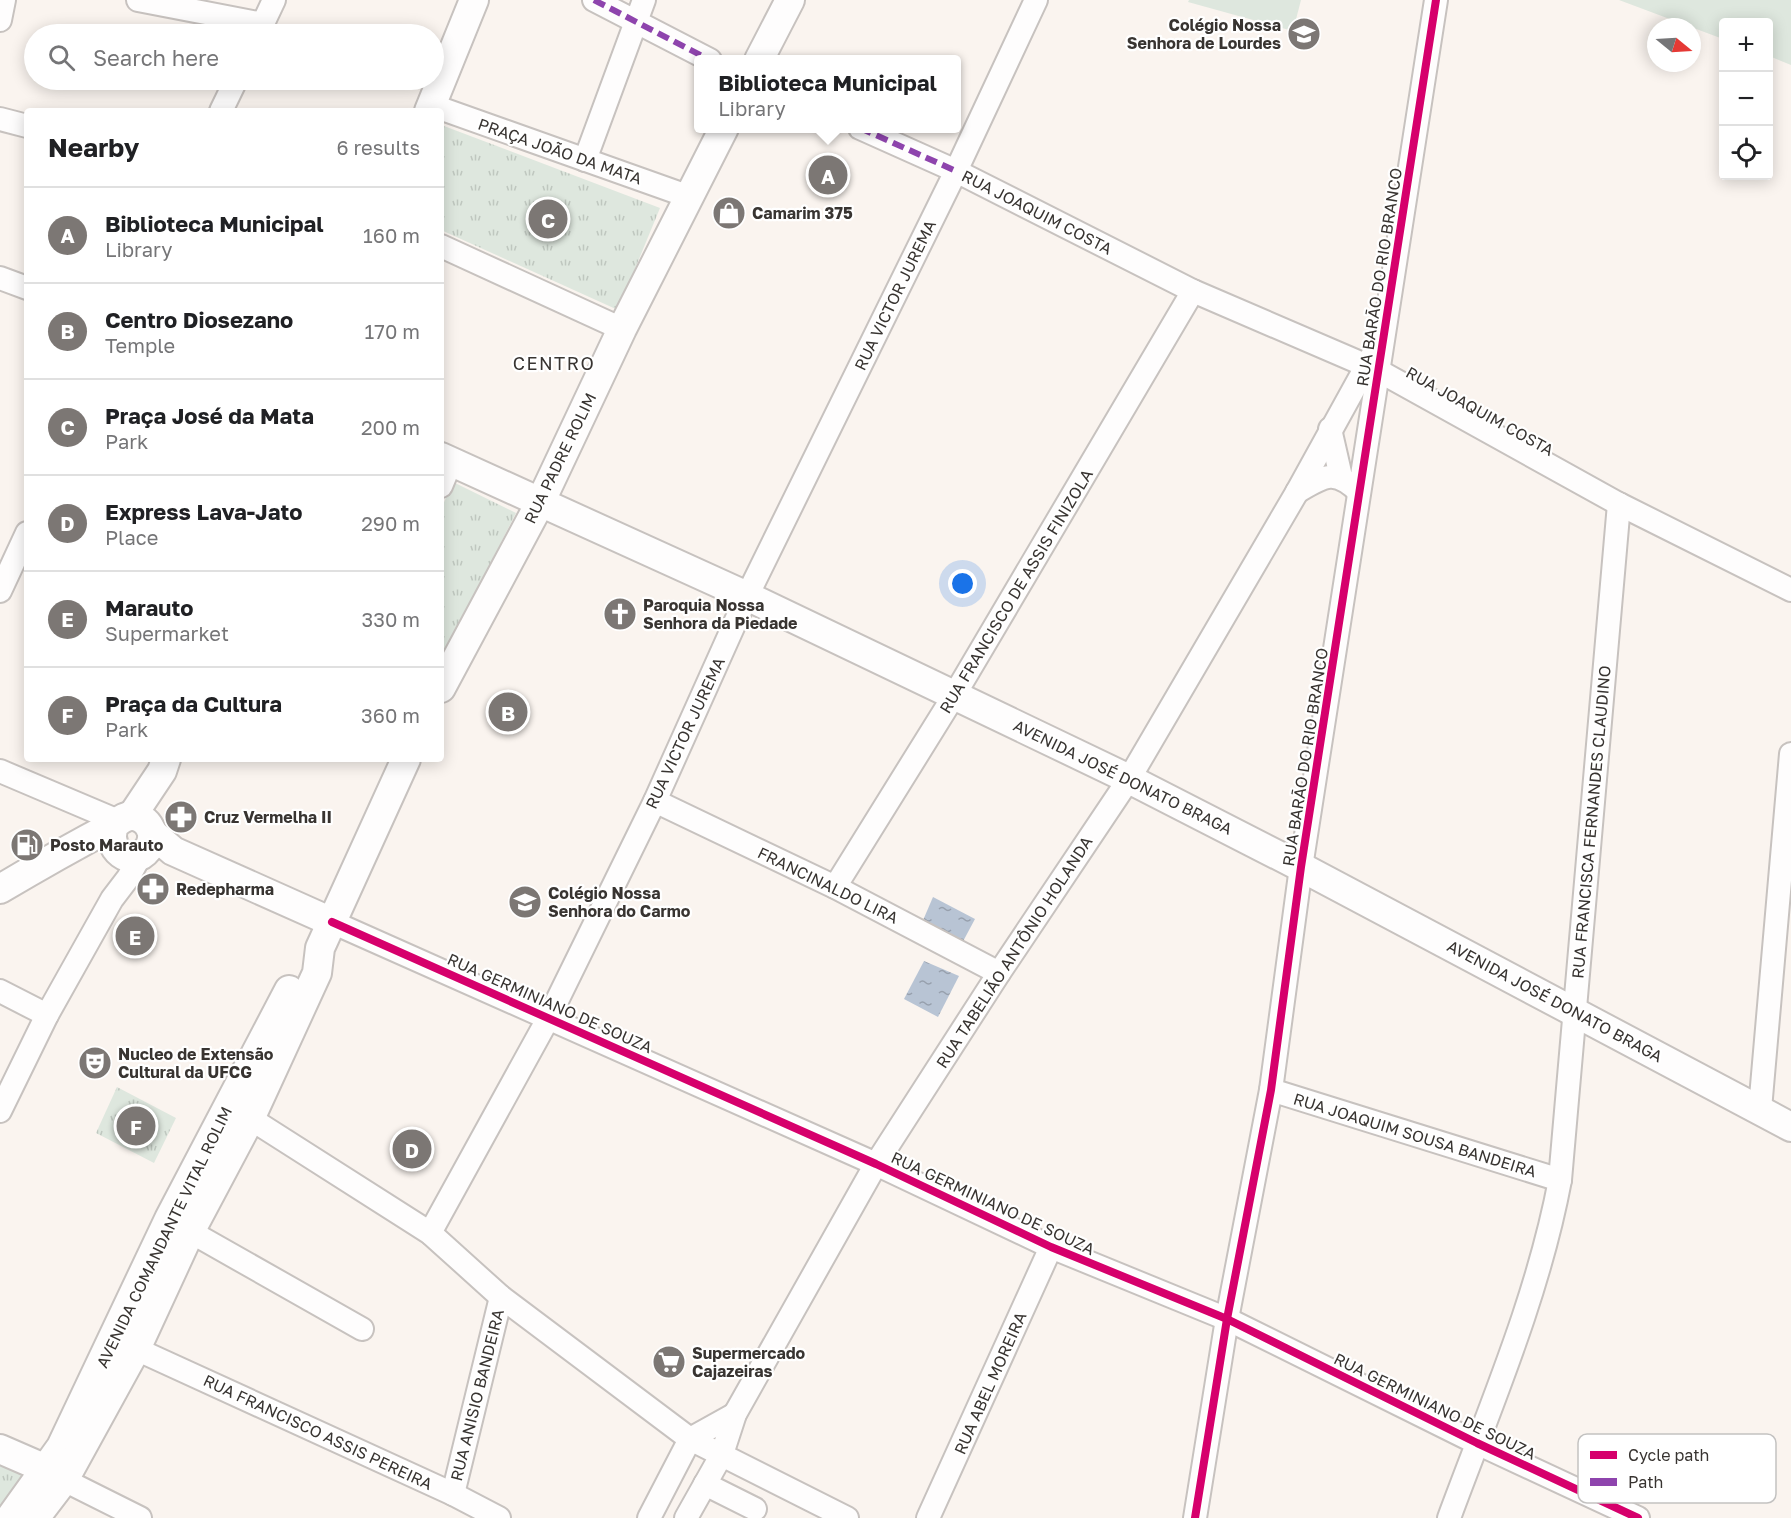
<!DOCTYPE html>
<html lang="en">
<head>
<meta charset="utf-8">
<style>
	:root { --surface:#fff; --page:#f2f2f2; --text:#202124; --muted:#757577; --line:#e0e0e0; --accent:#7c7774 }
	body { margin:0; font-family:"Golos Text",sans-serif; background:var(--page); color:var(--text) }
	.controls { position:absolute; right:18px; top:18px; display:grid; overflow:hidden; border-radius:6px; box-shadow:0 3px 15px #0003 }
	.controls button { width:54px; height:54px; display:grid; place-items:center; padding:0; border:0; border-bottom:2px solid var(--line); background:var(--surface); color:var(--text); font:30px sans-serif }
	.compass { position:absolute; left:1647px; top:18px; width:54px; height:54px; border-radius:50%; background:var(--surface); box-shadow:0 3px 15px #0003; rotate:108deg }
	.you { position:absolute; left:963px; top:584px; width:21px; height:21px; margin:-15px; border:4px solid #fff; border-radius:50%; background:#1a73e8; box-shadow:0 0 0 9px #1a73e833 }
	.badge { display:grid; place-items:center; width:39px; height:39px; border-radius:50%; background:var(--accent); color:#fff; font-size:20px; font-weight:700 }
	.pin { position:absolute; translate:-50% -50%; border:3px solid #fff; box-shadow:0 2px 6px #0006 }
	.popup { position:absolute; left:694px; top:55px; width:267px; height:78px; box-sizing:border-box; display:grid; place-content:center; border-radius:6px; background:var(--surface); filter:drop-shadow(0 2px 4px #0005); font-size:20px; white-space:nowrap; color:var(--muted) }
	.popup b { font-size:22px; color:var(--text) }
	.popup::after { content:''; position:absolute; left:50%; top:100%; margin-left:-12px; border:12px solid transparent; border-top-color:var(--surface) }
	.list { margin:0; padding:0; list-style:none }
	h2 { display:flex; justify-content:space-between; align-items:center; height:78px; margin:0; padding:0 24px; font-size:26px }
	h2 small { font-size:20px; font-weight:400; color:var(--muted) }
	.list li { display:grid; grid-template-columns:39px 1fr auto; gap:18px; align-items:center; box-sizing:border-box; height:96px; padding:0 24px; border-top:2px solid var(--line) }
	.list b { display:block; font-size:22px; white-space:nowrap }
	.list p { margin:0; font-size:20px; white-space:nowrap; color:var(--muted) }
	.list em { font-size:20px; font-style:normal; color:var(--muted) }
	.icon { flex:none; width:33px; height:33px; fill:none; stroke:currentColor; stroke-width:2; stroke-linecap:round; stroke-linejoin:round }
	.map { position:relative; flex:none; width:1791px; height:1518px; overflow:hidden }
	.search { position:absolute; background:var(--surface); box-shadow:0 3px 15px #0003; left:24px; top:24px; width:420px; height:66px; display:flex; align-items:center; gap:15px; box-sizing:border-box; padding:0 21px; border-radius:33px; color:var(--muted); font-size:22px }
	.panel { position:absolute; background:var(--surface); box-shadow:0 3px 15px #0003; left:24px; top:108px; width:420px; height:654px; border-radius:6px }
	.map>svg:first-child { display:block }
</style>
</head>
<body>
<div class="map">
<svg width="1791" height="1518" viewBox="0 0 1791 1518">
	<defs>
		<pattern id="park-tufts" width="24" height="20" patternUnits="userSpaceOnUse" patternTransform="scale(1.5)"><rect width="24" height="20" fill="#dee7de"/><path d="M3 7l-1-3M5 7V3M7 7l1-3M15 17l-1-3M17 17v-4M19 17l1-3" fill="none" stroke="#bfc7bf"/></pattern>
		<pattern id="water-ripples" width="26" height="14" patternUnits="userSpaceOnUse" patternTransform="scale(1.5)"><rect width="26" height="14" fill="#b8c4d4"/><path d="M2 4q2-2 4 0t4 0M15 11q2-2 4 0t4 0" fill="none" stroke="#97a0ad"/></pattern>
	</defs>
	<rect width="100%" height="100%" fill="#faf4ef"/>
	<g fill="url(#park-tufts)">
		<polygon points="444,126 660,208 618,310 441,230 441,133"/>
		<polygon points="453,482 516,513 441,661 441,509"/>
		<polygon points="117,1087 176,1118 154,1163 96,1133"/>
		<polygon points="0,1464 26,1476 0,1511"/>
	</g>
	<g fill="#dee7de">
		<polygon points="1189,0 1301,0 1293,31 1188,2"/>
		<polygon points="1619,0 1791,0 1791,65 1769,56 1768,22 1724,22 1723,39"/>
	</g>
	<g fill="url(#water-ripples)">
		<polygon points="933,897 975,919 960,947 921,925"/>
		<polygon points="924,961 959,976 938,1017 904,999"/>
	</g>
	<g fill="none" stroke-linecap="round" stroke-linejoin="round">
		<g stroke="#c7c2bf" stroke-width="26">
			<g id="minor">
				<polyline points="138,0 263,24"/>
				<polyline points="594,0 710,60"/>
				<polyline points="0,20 4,0"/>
				<polyline points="258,34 274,0"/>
				<polyline points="431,105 690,197"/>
				<polyline points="221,111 236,80"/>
				<polyline points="0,119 27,126"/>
				<polyline points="860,128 956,171 1193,291 1379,371 1619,504 1791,590"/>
				<polyline points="585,160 644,0"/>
				<polyline points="441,246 622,329"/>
				<polyline points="0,278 27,288"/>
				<polyline points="1330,429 1341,477"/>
				<polyline points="441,486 451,462"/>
				<path d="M1297 492C1324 476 1334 468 1359 492"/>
				<polyline points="0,591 27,533"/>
				<polyline points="0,771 118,821"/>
				<polyline points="655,801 835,887 999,973"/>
				<polyline points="835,887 955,694 1193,291"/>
				<polyline points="332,922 876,1164 1051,1247 1227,1319 1477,1443 1638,1518"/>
				<polyline points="0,991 47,1015"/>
				<polyline points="1271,1090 1560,1180"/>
				<polyline points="1760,1109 1791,754"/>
				<polyline points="237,1110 430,1233 501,1297 690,1439 847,1518"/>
				<polyline points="0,1111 47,1015 112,899 128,878 140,856"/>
				<polyline points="175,1223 362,1329"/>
				<polyline points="430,1233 549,1017 655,801 747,596 956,171 1036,0"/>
				<polyline points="136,1349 453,1494 499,1518"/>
				<polyline points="64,1480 140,1518"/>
				<polyline points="705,1484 755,1509"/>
				<polyline points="453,1494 501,1297"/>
				<polyline points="649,1518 690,1439 735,1414"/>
				<polyline points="686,1518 722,1454 735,1414 876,1164 999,973 1129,779 1297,492 1378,345"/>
				<polyline points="928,1518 1051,1247"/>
				<polyline points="1195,1518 1227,1319 1271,1090 1301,867 1436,0"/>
				<path d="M1449 1518C1490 1407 1538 1297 1560 1180L1619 504"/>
			</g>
		</g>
		<g stroke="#c7c2bf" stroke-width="32">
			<g id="major">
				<polyline points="759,60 790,0"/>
				<polyline points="429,111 474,0"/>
				<polyline points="441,457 747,596 1129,779 1301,867 1791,1127"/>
				<polyline points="441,688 540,503 622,329 724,128"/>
				<polyline points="132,816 162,771 166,759"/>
				<polyline points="152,833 173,851 332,922"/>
				<path d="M0 889C37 867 74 846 112 826 119 822 123 816 132 816 139 816 147 821 150 828 154 834 152 843 148 849 132 870 103 849 115 824"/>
				<polyline points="0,1449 46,1469 60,1478"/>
				<polyline points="10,1518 61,1447 169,1219 289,990"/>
				<polyline points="35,1518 64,1480 136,1349 190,1232 250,1119 317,973 320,948 406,759"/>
			</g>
		</g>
		<use href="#minor" stroke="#fefdfd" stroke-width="22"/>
		<use href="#major" stroke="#fefdfd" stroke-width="28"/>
		<g stroke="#8e44ad" stroke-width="6" stroke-dasharray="12 6" stroke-linecap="butt">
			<polyline points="594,0 710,60"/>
			<polyline points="860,128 956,171"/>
		</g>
		<g stroke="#fff" stroke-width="11">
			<g id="cycleway">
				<polyline points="332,922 876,1164 1051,1247 1227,1319 1477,1443 1638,1518"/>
				<polyline points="1195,1518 1227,1319 1271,1090 1301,867 1436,0"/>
			</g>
		</g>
		<use href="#cycleway" stroke="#d6006c" stroke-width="8"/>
	</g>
	<defs>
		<g id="university-disc" transform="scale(1.725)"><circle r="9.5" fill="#7c7774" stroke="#fff"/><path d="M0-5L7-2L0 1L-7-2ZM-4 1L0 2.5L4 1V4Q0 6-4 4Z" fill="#fff"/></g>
		<g id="shop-disc" transform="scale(1.725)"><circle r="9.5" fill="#7c7774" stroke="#fff"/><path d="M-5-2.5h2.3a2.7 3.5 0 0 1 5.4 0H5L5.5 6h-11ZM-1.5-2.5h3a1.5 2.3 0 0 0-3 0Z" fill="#fff"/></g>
		<g id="church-disc" transform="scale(1.725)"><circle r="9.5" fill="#7c7774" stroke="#fff"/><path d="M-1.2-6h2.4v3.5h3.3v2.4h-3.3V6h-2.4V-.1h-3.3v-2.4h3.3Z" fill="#fff"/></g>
		<g id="pharmacy-disc" transform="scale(1.725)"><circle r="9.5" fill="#7c7774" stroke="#fff"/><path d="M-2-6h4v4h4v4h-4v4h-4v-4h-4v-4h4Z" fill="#fff"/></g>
		<g id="fuel-disc" transform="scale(1.725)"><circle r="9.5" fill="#7c7774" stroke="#fff"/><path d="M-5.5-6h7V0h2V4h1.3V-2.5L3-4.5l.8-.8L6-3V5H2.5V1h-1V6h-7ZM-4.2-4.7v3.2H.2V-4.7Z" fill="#fff"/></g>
		<g id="school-disc" transform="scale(1.725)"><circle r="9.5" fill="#7c7774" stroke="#fff"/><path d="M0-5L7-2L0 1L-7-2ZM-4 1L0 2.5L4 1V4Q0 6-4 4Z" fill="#fff"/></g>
		<g id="theatre-disc" transform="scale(1.725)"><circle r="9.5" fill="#7c7774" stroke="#fff"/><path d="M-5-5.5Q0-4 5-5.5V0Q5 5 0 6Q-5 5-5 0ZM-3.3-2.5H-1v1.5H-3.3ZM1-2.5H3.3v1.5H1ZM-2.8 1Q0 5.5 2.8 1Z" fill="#fff"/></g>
		<g id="supermarket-disc" transform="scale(1.725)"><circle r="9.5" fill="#7c7774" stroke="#fff"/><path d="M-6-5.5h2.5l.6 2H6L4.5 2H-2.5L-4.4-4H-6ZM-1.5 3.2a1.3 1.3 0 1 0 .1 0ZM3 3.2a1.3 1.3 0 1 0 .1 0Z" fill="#fff"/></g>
	</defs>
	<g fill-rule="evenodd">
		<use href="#university-disc" x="1304" y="34"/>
		<use href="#shop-disc" x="729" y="213"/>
		<use href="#church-disc" x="620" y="614"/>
		<use href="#pharmacy-disc" x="181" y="817"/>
		<use href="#fuel-disc" x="27" y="845"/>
		<use href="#pharmacy-disc" x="153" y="889"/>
		<use href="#school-disc" x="525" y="902"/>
		<use href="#theatre-disc" x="95" y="1063"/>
		<use href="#supermarket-disc" x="669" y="1362"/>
	</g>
	<g text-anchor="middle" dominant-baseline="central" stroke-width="4.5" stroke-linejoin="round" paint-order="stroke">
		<g font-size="16" font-weight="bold" fill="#383431" stroke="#fff" text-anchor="start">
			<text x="1281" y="25" text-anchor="end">Colégio Nossa<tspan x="1281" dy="18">Senhora de Lourdes</tspan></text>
			<text x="752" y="213">Camarim 375</text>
			<text x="643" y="605">Paroquia Nossa<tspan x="643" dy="18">Senhora da Piedade</tspan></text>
			<text x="204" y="817">Cruz Vermelha II</text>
			<text x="50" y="845">Posto Marauto</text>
			<text x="176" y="889">Redepharma</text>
			<text x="548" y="893">Colégio Nossa<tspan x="548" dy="18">Senhora do Carmo</tspan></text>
			<text x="118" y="1054">Nucleo de Extensão<tspan x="118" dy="18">Cultural da UFCG</tspan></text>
			<text x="692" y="1353">Supermercado<tspan x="692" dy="18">Cajazeiras</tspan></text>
		</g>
		<g font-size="16" fill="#383431" stroke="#fff">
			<text transform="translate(560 151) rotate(19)">PRAÇA JOÃO DA MATA</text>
			<text transform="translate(1037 212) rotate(27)">RUA JOAQUIM COSTA</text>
			<text transform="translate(1379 277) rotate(-81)">RUA BARĀO DO RIO BRANCO</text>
			<text transform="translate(895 295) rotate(-64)">RUA VICTOR JUREMA</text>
			<text transform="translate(1480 411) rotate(29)">RUA JOAQUIM COSTA</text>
			<text transform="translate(560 458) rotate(-64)">RUA PADRE ROLIM</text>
			<text transform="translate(1016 591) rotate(-59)">RUA FRANCISCO DE ASSIS FINIZOLA</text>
			<text transform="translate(685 733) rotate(-65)">RUA VICTOR JUREMA</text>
			<text transform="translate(1305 757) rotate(-81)">RUA BARĀO DO RIO BRANCO</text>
			<text transform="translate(1123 777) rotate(26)">AVENIDA JOSÉ DONATO BRAGA</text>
			<text transform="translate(1591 822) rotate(-85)">RUA FRANCISCA FERNANDES CLAUDINO</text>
			<text transform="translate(828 885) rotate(26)">FRANCINALDO LIRA</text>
			<text transform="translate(1014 952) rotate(-57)">RUA TABELIÃO ANTÔNIO HOLANDA</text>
			<text transform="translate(1555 1001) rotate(28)">AVENIDA JOSÉ DONATO BRAGA</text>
			<text transform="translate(550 1003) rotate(24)">RUA GERMINIANO DE SOUZA</text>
			<text transform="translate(1415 1135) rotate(17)">RUA JOAQUIM SOUSA BANDEIRA</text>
			<text transform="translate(993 1203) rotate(25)">RUA GERMINIANO DE SOUZA</text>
			<text transform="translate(164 1237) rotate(-64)">AVENIDA COMANDANTE VITAL ROLIM</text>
			<text transform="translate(990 1383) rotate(-66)">RUA ABEL MOREIRA</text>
			<text transform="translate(477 1395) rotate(-76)">RUA ANISIO BANDEIRA</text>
			<text transform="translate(1435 1406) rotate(26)">RUA GERMINIANO DE SOUZA</text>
			<text transform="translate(318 1432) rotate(25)">RUA FRANCISCO ASSIS PEREIRA</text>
		</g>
		<g font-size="18" letter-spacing="1.5" fill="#383431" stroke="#fff">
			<text x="554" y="363">CENTRO</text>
		</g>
	</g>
	<rect x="1578" y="1434" width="198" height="69" rx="9" fill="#fff" stroke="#c3c2c1" stroke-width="1.5"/>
	<rect x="1590" y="1451" width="27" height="8" fill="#d6006c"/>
	<rect x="1590" y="1478" width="27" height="8" fill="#8e44ad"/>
	<g font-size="16" fill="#383431">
		<text x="1628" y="1461">Cycle path</text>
		<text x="1628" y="1488">Path</text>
	</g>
</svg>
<div class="controls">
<button>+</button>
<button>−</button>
<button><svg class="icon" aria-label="locate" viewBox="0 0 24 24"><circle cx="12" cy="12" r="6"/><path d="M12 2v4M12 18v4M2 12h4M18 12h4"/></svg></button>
</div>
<svg class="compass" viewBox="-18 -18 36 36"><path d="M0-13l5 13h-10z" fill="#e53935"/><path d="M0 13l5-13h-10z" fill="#757577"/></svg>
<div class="you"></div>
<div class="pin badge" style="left:828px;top:175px">A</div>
<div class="popup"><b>Biblioteca Municipal</b>Library</div>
<div class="pin badge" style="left:508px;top:712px">B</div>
<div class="pin badge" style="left:548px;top:219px">C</div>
<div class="pin badge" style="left:412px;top:1149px">D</div>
<div class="pin badge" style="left:135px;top:936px">E</div>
<div class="pin badge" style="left:136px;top:1126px">F</div>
<div class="search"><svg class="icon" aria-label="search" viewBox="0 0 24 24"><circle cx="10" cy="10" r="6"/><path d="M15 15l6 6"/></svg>Search here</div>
<section class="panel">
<h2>Nearby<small>6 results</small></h2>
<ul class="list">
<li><span class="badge">A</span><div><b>Biblioteca Municipal</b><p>Library</p></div><em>160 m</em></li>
<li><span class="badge">B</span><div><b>Centro Diosezano</b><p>Temple</p></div><em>170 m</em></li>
<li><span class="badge">C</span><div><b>Praça José da Mata</b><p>Park</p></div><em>200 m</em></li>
<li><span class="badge">D</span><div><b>Express Lava-Jato</b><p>Place</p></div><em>290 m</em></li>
<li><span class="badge">E</span><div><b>Marauto</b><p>Supermarket</p></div><em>330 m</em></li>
<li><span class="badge">F</span><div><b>Praça da Cultura</b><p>Park</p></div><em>360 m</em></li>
</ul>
</section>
</div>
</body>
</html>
